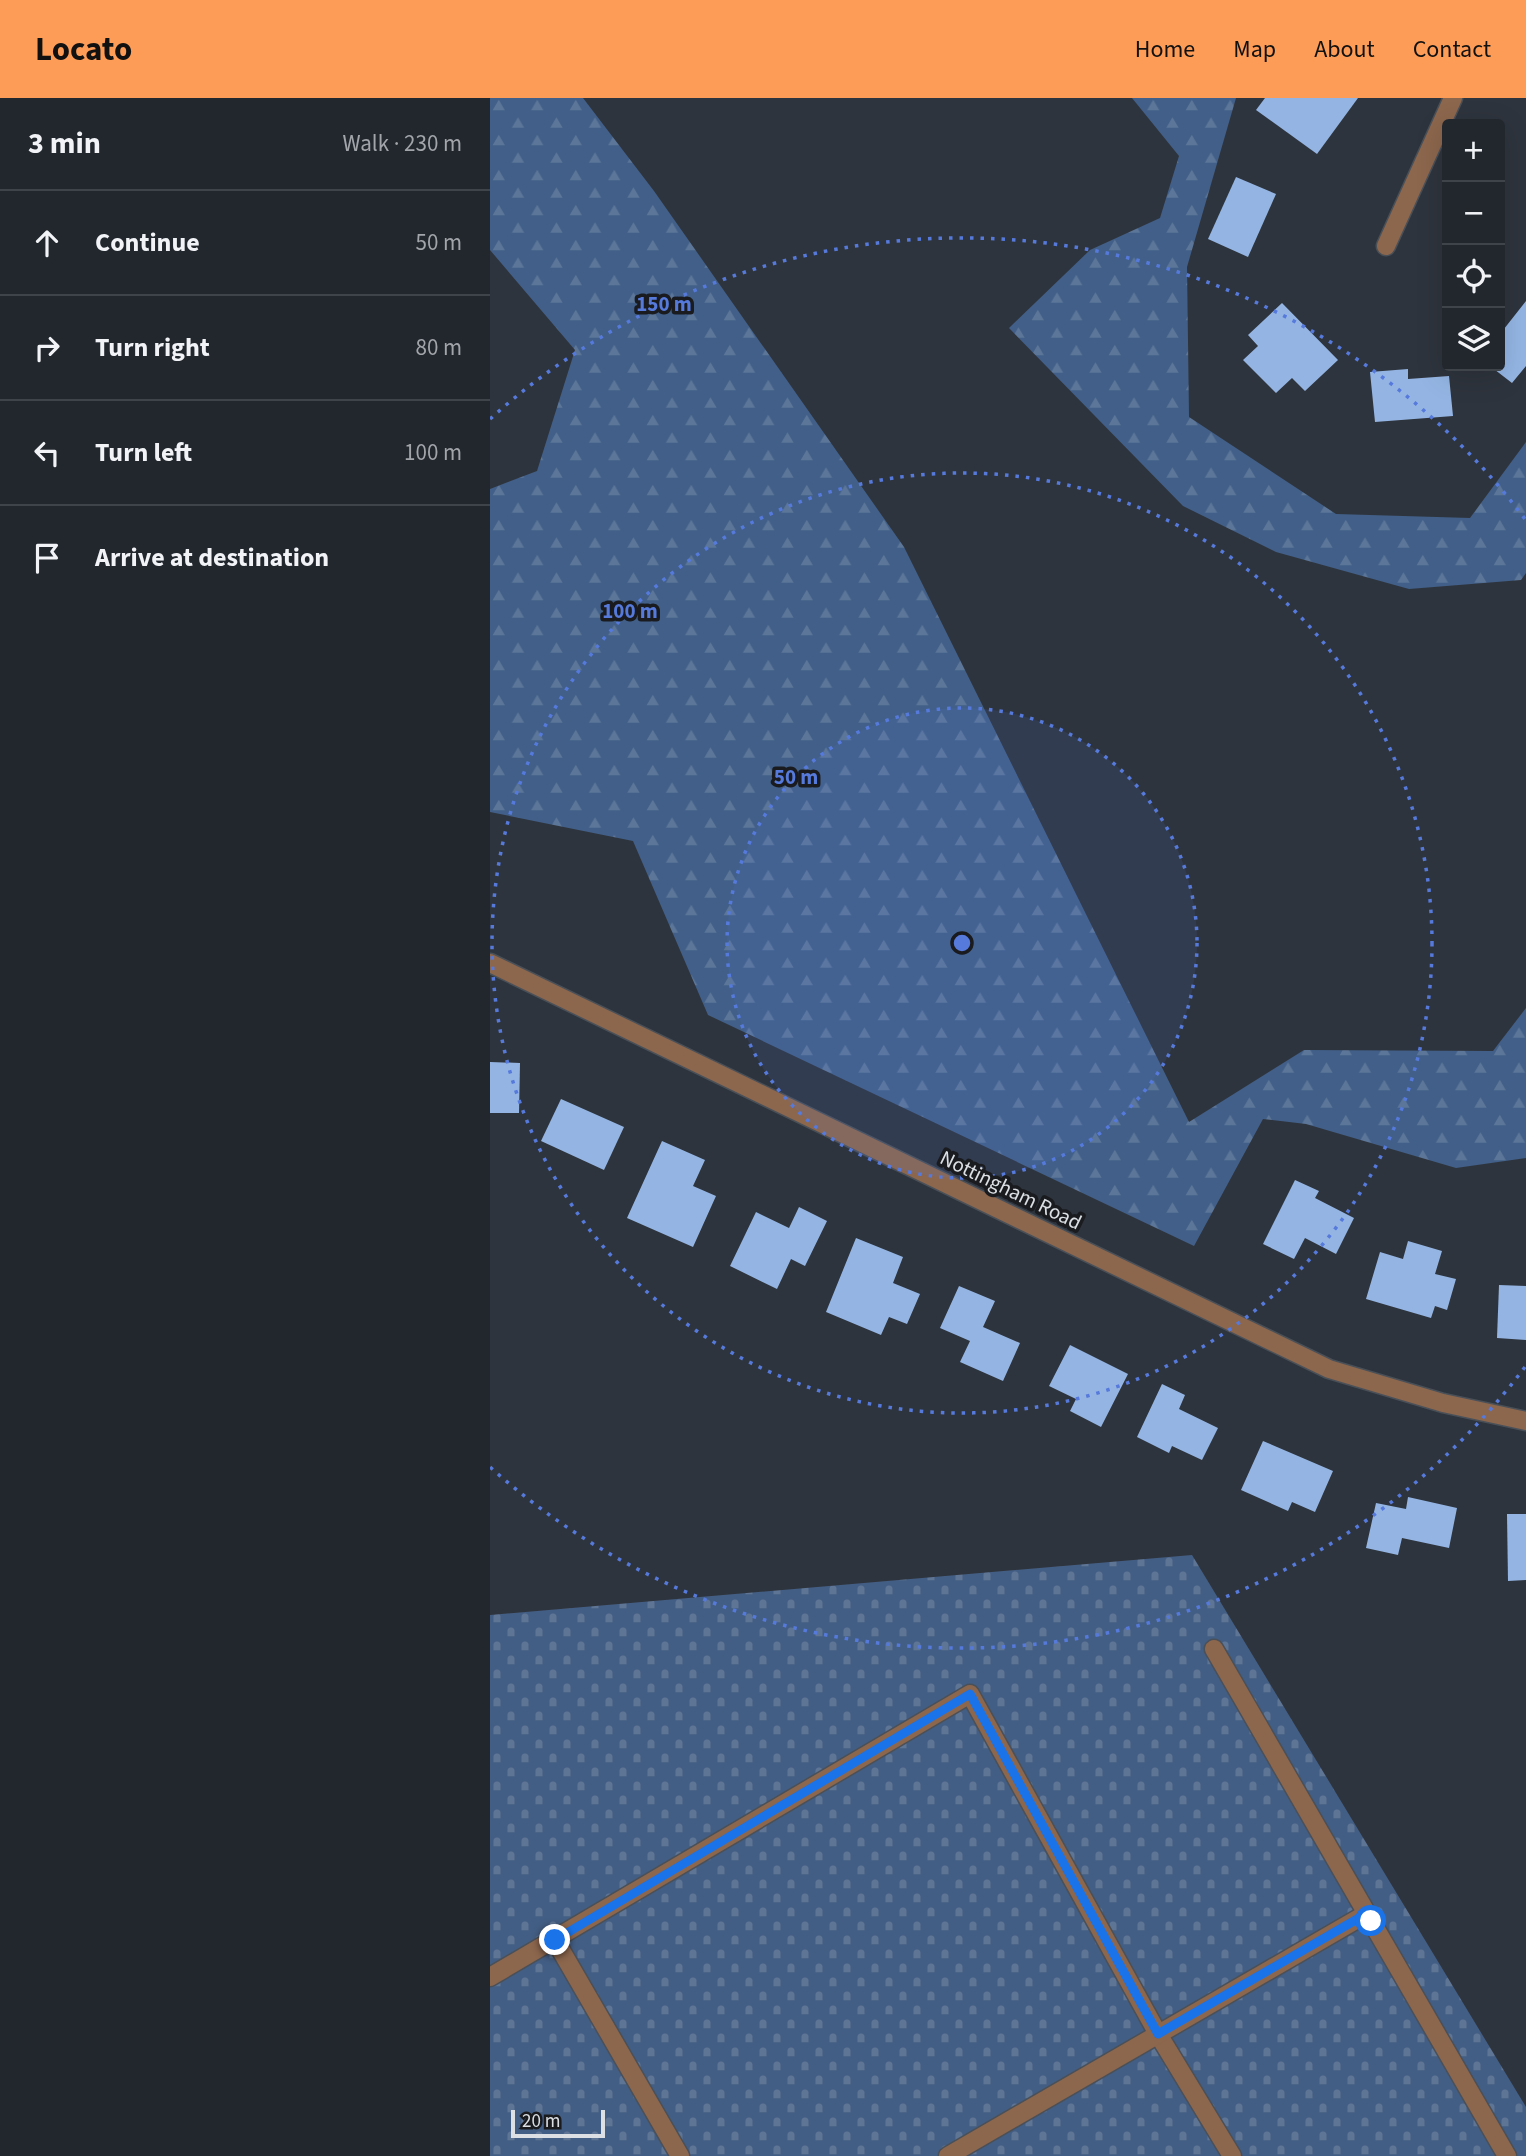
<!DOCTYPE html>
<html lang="en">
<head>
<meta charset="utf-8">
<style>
	:root { --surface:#22272e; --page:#2e333a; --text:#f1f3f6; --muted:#a2a5aa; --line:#3f444a; --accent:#fd9c56 }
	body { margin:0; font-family:"Source Sans 3",sans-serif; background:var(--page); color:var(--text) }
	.controls { position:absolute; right:21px; top:21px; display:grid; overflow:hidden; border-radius:7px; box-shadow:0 7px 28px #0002 }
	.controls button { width:63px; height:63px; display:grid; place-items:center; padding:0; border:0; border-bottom:2px solid var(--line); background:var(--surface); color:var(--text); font:35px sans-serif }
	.scale { position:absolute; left:21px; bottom:18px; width:94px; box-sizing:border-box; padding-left:7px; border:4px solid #dce0e5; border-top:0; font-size:19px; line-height:24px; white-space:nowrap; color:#dce0e5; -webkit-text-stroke:5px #191b1f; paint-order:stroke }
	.stop { position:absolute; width:21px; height:21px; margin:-16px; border:5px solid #1a73e8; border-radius:50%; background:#fff }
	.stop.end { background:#1a73e8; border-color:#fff; box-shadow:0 2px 7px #0008 }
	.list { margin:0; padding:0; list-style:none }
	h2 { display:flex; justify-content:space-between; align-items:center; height:91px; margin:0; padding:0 28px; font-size:30px }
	h2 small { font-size:23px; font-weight:400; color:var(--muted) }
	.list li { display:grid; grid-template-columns:46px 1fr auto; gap:21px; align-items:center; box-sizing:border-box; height:105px; padding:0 28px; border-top:2px solid var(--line) }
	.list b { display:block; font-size:26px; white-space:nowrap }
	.list em { font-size:23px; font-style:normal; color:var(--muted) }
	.icon { flex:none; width:38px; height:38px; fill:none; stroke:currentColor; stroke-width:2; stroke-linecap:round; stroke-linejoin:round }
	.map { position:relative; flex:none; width:1036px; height:2058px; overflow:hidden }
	header { display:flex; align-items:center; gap:42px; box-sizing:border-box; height:98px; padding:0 35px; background:var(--accent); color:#111 }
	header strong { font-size:33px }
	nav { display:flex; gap:38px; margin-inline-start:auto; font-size:24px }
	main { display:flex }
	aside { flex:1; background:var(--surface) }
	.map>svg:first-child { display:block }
</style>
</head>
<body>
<header>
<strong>Locato</strong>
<nav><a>Home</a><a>Map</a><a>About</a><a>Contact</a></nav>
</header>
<main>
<aside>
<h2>3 min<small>Walk · 230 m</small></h2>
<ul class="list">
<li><svg class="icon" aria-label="ahead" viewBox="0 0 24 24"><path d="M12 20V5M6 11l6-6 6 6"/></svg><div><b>Continue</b></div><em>50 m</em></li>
<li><svg class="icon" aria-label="right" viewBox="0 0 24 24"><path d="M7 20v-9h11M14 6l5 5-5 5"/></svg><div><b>Turn right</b></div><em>80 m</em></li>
<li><svg class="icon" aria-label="left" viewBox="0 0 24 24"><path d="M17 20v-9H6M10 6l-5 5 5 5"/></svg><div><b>Turn left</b></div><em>100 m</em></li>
<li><svg class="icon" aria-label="arrive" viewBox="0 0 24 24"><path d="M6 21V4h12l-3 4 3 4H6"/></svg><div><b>Arrive at destination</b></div></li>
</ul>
</aside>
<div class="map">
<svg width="1036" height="2058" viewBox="0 0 1036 2058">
	<defs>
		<pattern id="forest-firs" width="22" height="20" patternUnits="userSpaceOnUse" patternTransform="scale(1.75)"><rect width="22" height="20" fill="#415f88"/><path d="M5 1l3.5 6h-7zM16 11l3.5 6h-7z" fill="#5c7699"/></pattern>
		<pattern id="cemetery-stones" width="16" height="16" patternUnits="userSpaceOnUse" patternTransform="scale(1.75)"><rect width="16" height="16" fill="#435e84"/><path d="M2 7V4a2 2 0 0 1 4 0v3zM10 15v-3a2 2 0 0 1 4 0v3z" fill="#5e7595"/></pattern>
	</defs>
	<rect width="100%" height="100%" fill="#2e343d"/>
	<g fill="url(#forest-firs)">
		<polygon points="0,0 93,0 164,93 414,449 699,1024 814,952 1003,953 1036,910 1036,1060 966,1070 816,1026 773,1021 704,1148 218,917 143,743 0,714 0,391 47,373 85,252 0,152"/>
		<polygon points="642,0 746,0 697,169 699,319 846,416 980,420 1036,344 1036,475 1031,482 919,491 786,454 693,408 519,230 600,152 670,120 689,58"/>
	</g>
	<polygon fill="url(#cemetery-stones)" points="702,1457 1036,2009 1036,2058 0,2058 0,1517"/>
	<g fill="#94b5e3">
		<polygon points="775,0 868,0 827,56 766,12"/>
		<polygon points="746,79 786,96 758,159 718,141"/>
		<polygon points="1036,203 1036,268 1022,285 1000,268 1010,268 1010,236"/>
		<polygon points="792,205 848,262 815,293 802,280 786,295 753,262 768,248 758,237"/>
		<polygon points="918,271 918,281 959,278 963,318 885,324 880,274"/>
		<polygon points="0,964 30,965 29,1015 0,1015"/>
		<polygon points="71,1001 134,1029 114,1072 51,1043"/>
		<polygon points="172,1043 215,1062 203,1088 226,1098 203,1149 137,1120"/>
		<polygon points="805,1082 829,1093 825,1100 864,1120 846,1156 815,1140 804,1161 773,1146"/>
		<polygon points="309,1109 337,1123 315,1168 301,1161 287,1191 240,1168 266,1114 299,1130"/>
		<polygon points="366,1140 413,1159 403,1185 430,1196 417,1226 399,1219 391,1237 336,1214"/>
		<polygon points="918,1143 952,1153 945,1176 966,1181 957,1212 945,1208 941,1220 876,1201 890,1154 913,1161"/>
		<polygon points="1009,1187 1036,1188 1036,1242 1007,1240"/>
		<polygon points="469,1188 505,1203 493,1229 530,1245 513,1283 470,1264 480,1243 450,1230"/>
		<polygon points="580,1247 638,1276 611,1329 580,1313 586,1301 559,1288"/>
		<polygon points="672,1286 695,1297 689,1311 728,1330 712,1362 682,1348 679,1355 647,1339"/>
		<polygon points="773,1343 843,1373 825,1414 802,1404 798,1413 751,1392"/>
		<polygon points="918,1399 967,1410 959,1450 912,1440 908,1457 876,1450 886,1405 916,1411"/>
		<polygon points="1017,1416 1036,1416 1036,1482 1018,1483"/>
	</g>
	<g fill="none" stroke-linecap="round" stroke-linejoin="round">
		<g stroke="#4a5058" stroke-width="21">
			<g id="minor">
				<polyline points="896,148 963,0"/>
				<polyline points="0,865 839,1271 953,1305 1036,1323"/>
				<polyline points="724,1551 1017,2058"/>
				<polyline points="65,1842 190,2058"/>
				<polyline points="0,1879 480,1596 668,1936 742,2058"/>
				<polyline points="458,2058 876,1816"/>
			</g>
		</g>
		<use href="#minor" stroke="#8c664d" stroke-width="18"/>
	</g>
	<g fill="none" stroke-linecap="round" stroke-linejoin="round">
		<polyline stroke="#1a73e8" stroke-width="9" points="65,1842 480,1596 668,1936 876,1816 881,1823"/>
	</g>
	<circle cx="472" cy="845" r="235" fill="#567adc" fill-opacity=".12"/>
	<g fill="none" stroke="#567adc" stroke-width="3.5" stroke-dasharray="3.5 7">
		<circle cx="472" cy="845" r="235"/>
		<circle cx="472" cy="845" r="470"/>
		<path d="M1035 1269A705 705 0 0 1 0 1369M0 321A705 705 0 0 1 1035 421"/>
	</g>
	<g text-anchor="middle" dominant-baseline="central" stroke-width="7" stroke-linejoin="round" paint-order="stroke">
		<g font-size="21" fill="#dce0e5" stroke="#191b1f">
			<text transform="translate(521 1092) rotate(26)">Nottingham Road</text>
		</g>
	</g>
	<circle cx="472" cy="845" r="10" fill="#567adc" stroke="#191b1f" stroke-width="3.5"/>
	<g font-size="21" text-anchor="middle" font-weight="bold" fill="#567adc" stroke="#191b1f" stroke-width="7" stroke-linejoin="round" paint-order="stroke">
		<text x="174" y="213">150 m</text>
		<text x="140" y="520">100 m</text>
		<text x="306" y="686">50 m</text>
	</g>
</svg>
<div class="controls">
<button>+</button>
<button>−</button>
<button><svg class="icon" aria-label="locate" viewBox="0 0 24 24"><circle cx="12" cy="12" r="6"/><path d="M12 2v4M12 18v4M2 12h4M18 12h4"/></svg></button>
<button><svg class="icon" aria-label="layers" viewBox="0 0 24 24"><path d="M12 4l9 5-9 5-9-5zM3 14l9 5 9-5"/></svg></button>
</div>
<div class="scale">20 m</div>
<div class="stop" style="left:881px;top:1823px"></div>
<div class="stop end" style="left:65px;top:1842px"></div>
</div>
</main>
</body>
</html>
